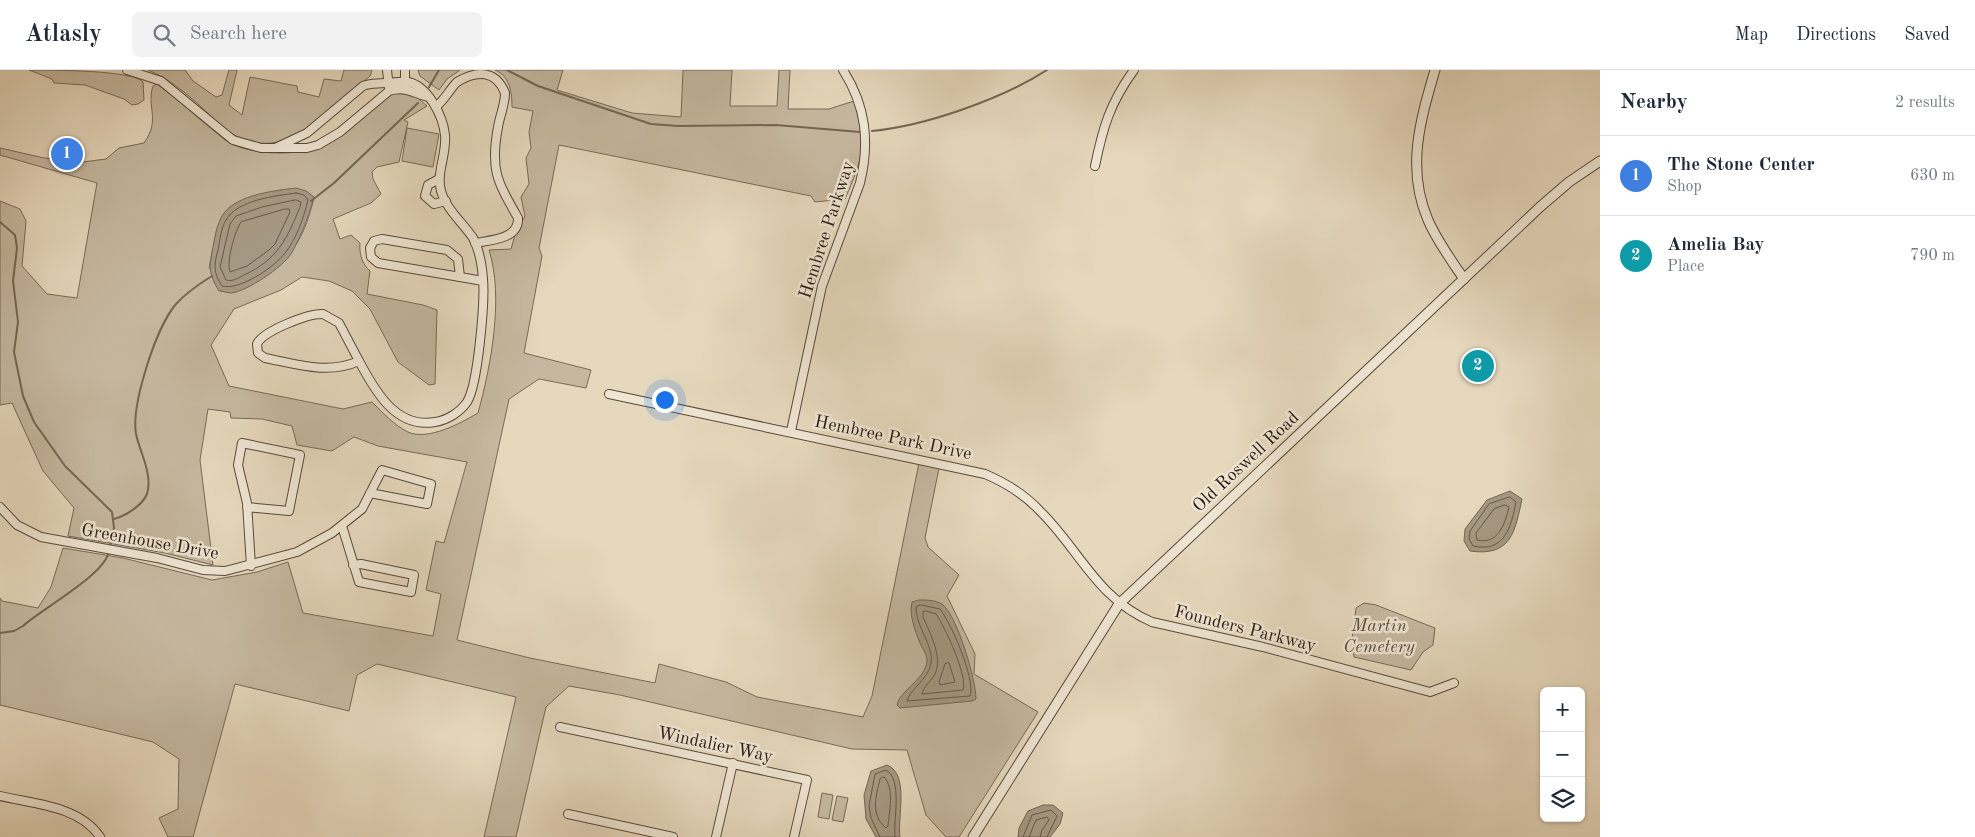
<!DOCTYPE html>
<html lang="en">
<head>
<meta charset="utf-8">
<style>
	:root { --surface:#fff; --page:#f2f2f3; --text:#1f2937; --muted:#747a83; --line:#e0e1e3; --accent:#b45309 }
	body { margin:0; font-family:"Old Standard TT",serif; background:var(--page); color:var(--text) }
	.controls { position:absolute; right:15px; bottom:15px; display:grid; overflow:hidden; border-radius:8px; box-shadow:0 1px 4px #0004 }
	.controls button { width:45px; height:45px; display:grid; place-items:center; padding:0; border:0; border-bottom:1px solid var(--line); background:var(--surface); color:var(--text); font:25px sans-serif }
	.you { position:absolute; left:664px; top:329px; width:18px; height:18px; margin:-12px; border:4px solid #fff; border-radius:50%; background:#1a73e8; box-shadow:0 0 0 8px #1a73e833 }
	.badge { display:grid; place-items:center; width:32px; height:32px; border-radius:50%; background:var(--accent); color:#fff; font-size:16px; font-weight:700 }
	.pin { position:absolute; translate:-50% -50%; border:2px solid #fff; box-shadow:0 1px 5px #0006 }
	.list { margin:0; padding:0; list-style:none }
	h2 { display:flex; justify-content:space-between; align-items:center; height:65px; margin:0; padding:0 20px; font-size:21px }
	h2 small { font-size:16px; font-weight:400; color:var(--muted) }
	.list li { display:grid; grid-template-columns:32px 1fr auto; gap:15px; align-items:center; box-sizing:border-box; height:80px; padding:0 20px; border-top:1px solid var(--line) }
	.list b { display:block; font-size:19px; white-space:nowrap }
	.list p { margin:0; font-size:16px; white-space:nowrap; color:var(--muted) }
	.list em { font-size:16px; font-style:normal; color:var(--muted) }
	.icon { flex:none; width:28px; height:28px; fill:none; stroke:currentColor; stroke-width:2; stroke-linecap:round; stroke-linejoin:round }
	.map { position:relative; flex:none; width:1600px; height:767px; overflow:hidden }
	header { display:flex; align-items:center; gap:30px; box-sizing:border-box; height:70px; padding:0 25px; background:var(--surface); border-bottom:1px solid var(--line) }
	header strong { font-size:24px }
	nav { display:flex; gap:28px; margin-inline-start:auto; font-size:18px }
	.search { width:350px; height:45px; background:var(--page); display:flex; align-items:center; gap:12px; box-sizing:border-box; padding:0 18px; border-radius:8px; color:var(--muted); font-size:19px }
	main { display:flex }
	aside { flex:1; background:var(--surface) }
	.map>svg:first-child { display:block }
</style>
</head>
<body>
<header>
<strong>Atlasly</strong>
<div class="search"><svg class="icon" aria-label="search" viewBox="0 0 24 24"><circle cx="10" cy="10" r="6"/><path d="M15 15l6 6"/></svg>Search here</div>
<nav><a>Map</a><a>Directions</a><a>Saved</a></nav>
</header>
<main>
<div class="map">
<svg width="1600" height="767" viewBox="0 0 1600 767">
	<rect width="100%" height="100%" fill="#e6d8bd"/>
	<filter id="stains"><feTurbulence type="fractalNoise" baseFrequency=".004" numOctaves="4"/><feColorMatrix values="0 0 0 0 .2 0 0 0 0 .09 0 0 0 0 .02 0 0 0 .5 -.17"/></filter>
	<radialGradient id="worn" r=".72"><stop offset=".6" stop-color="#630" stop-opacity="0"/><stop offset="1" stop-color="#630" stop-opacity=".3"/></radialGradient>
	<g fill="#c6b8a0" stroke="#776a58" fill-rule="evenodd">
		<path d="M29 0C50 0 134 0 143 12L144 30 138 34 132 35 124 29 85 15 54 13 52 9Z"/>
		<path d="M148 0H185L193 11 216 27 222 25 229 0H237L229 35 242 45 250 7 297 16 298 22 319 27 324 9 341 11 344 0H372L370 6C327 43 276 106 218 53 197 33 175 11 148 0Z"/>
		<polygon points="418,0 460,0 447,9 439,20 420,6"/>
		<path d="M495 0H563L557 20 632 43 681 47 683 0H732L730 36H777L779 0H790L788 39H829L854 31C867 75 863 88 845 129L815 132 811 126 559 75 539 178 542 186 524 283 591 300 586 318 539 309 509 329 457 570 530 588 655 613 659 594 726 612 757 627 863 647 872 626 919 393 939 398 925 468 928 477 959 505 947 526 975 584 974 604 1038 642 959 767H946L926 745 907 680 852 679 620 625 569 616 546 637 516 767H484L516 627 377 594 357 605 349 641 235 614 193 767H168L159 748 178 739 179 689 153 672 0 635V528L2 531 38 538 51 517 63 478 123 488 212 510 257 502 288 492 303 543 433 566 441 524 426 520 436 471 444 473 467 392 378 376 354 367 332 381 297 375 292 356 262 349 231 348 230 342 208 339 200 390 213 495 165 483 68 466 74 438 43 401 12 333 0 335V131L20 139 26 151 22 196 47 224 77 228 97 113 0 85V78L44 88 83 92 106 89 119 78 144 73C161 49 146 37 153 16L157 14C181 31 202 52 225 70 245 85 300 88 322 74 344 61 365 42 387 26 406 17 412 23 427 36L404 50 408 52 399 92 377 97 372 102 373 109 381 124 371 133 333 149 340 169 351 165 360 173C359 184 362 194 370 201L367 224 423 235 437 240 435 314 429 315 398 292 370 239 352 221 329 211 302 207 281 220 234 239 211 275 229 316 343 339 372 332C383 343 394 355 408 362 428 371 461 353 478 343 491 296 504 227 489 180L511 179 515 165 525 146 521 127 529 114 526 88 531 78 529 62 533 41 512 37C512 23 510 6 495 0ZM281 120 314 127C303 177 283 200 237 221L209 198 216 163 234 134Z"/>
		<polygon points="407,58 439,64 433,97 402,91"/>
		<polygon points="1364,533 1376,535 1435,558 1433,575 1423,582 1411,600 1354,587 1352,569 1356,538"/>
		<polygon points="822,723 833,725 829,749 818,747"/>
		<polygon points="837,726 848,728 843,752 832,750"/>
	</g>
	<g fill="#a59882" stroke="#736654">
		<path d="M296 118 306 121 314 127C309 146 301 166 291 184 283 197 246 222 231 223 227 223 223 221 219 221 208 203 209 197 213 177 215 168 216 158 220 150 230 125 273 121 296 118Z"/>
		<path d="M1510 421 1522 429C1515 462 1511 487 1470 481L1464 471 1465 459 1487 430Z"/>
		<path d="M919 530C927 530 935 530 942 534 957 545 976 610 976 629L972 631 900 638 897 635C900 620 925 610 927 591 927 584 923 580 920 573 915 561 909 545 912 532Z"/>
		<path d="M887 695C910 704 897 748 900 767H876L866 749 864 725 871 701Z"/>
		<polygon points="1043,735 1053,735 1063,743 1060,754 1050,767 1018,767 1019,758 1028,741"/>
	</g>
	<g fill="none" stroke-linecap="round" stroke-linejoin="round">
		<g stroke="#665a49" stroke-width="1">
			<path d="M296 123 304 125 308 130C304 147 296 170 285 183 275 197 239 221 222 216 213 203 214 194 218 180 220 170 221 158 226 150 237 130 275 126 296 123Z"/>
			<path d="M296 130 301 132 300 137C287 169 277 190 244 205 238 208 233 212 226 210L220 197 230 154 236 146 262 137Z"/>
			<path d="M285 139H289L290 142 275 174 269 180 247 196 230 202C226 192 235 160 241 152Z"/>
			<path d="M1510 427 1516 432C1511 457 1505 483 1473 476L1469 469 1470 461 1489 434Z"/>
			<path d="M1505 435 1509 437C1505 454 1498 475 1477 470L1476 463 1494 439Z"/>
			<path d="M921 535 940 539C951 553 976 610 970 626L907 631C909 620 929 609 931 593 934 575 915 556 916 537Z"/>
			<path d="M926 541 936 544C945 557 968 606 963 620L922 624C924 616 931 611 935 604 943 587 930 563 923 547V542Z"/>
			<polygon points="949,593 955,612 940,615 939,612 945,594"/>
			<path d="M884 707C895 718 889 742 888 756L886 758C870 745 876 726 880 709Z"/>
			<path d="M880 767 871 748 869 736 875 704 886 700C903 709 893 751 895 767"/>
			<polyline points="1023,767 1032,745 1051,740 1057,746 1047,767"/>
			<polyline points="1029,767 1036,750 1047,747 1049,750 1042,760 1040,767"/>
		</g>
		<g stroke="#736654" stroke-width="2">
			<polyline points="507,0 538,16 651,54 678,56 776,55 860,62"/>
			<polyline points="429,17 439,0"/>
			<path d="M872 61C925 56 1002 29 1047 0"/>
			<polyline points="311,131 334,113 418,33"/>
			<polyline points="0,152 15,165 17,178 13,211 18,252 14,282 23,326 34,352 65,396 112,442 114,458 110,477"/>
			<path d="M114 449C125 446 142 436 147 424 153 404 140 383 136 364 131 335 156 257 176 234 186 223 199 214 212 206"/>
			<path d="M0 563 14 561 23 556C43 538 103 506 109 482"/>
		</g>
		<g stroke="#584a3b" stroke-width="10">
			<g id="minor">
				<path d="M127 0 161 11 233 70 261 78H307L318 75 340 62 389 21C405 16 413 23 428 27"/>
				<polyline points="387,0 389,18"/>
				<polyline points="405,16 405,0"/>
				<path d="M437 36C445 29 450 19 457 12 477 0 496 0 505 23 505 35 500 45 498 57 490 100 497 111 518 148 519 169 491 170 475 173"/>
				<path d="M275 78 307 63 363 16C370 13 377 14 385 13 393 13 401 11 408 12 428 16 443 46 445 65 447 84 436 102 441 121 446 139 463 153 473 168 479 179 482 196 483 209 485 231 478 315 467 332 460 342 448 350 435 352 396 359 375 321 359 291"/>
				<path d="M1095 96C1103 57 1110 33 1134 0"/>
				<polyline points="439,109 428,115 425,126 434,134 446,131"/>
				<polygon points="382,169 447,180 458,189 460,207 378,193 371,187 370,178 374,171"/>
				<polyline points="460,207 483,211"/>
				<path d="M323 244 339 253 359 291C328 305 296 294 265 288L258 283 257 274C263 261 309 243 323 244Z"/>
				<path d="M609 324 985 404C1006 413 1024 424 1039 440 1080 480 1096 528 1152 552L1263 577 1430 622 1454 613"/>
				<path d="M791 361 822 216 860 113C870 72 866 36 843 0"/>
				<polyline points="0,437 17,455 41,467 157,488 203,500 225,501 297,482 332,463 362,439 382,400 431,414 427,434 370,423"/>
				<polyline points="247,437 289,441 300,385 242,373 238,395 247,433 251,496"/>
				<polyline points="342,456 359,512 411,522 414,505 361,494 353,495"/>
				<polyline points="560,657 807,710 794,767"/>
				<path d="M0 726C34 734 80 736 100 767"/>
				<polyline points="568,744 673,767"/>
				<polyline points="716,767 733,693"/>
			</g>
		</g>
		<g stroke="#584a3b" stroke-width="11">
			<g id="tertiary">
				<path d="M1435 0C1420 51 1406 99 1428 150 1437 171 1451 190 1464 209"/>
				<polyline points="973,767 1119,534 1540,137 1569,112 1600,91"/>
			</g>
		</g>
		<use href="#minor" stroke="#efe6d4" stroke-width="8"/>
		<use href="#tertiary" stroke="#efe6d4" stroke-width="9"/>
	</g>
	<g text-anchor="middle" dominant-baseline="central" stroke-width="5" stroke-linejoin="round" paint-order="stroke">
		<g font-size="18" fill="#281b10" stroke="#efe6d4">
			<text transform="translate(827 160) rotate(-72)">Hembree Parkway</text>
			<text transform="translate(893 368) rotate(12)">Hembree Park Drive</text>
			<text transform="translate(1246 392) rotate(-43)">Old Roswell Road</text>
			<text transform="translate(150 472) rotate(10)">Greenhouse Drive</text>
			<text transform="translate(1245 559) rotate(14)">Founders Parkway</text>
			<text transform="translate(715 675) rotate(12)">Windalier Way</text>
		</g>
		<g font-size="18" font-style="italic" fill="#574a3b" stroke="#efe6d4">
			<text x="1379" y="556">Martin<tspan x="1379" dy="21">Cemetery</tspan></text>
		</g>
	</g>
	<rect width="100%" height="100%" filter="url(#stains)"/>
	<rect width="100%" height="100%" fill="url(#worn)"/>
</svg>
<div class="controls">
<button>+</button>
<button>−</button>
<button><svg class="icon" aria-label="layers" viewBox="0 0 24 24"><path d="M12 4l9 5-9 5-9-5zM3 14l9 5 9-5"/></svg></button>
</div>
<div class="you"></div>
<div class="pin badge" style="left:67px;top:84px;background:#3f7fe0">1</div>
<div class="pin badge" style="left:1478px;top:296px;background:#0f9aa8">2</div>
</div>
<aside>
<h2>Nearby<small>2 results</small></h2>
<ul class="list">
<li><span class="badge" style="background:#3f7fe0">1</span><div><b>The Stone Center</b><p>Shop</p></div><em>630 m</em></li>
<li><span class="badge" style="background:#0f9aa8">2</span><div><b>Amelia Bay</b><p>Place</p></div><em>790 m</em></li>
</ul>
</aside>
</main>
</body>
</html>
